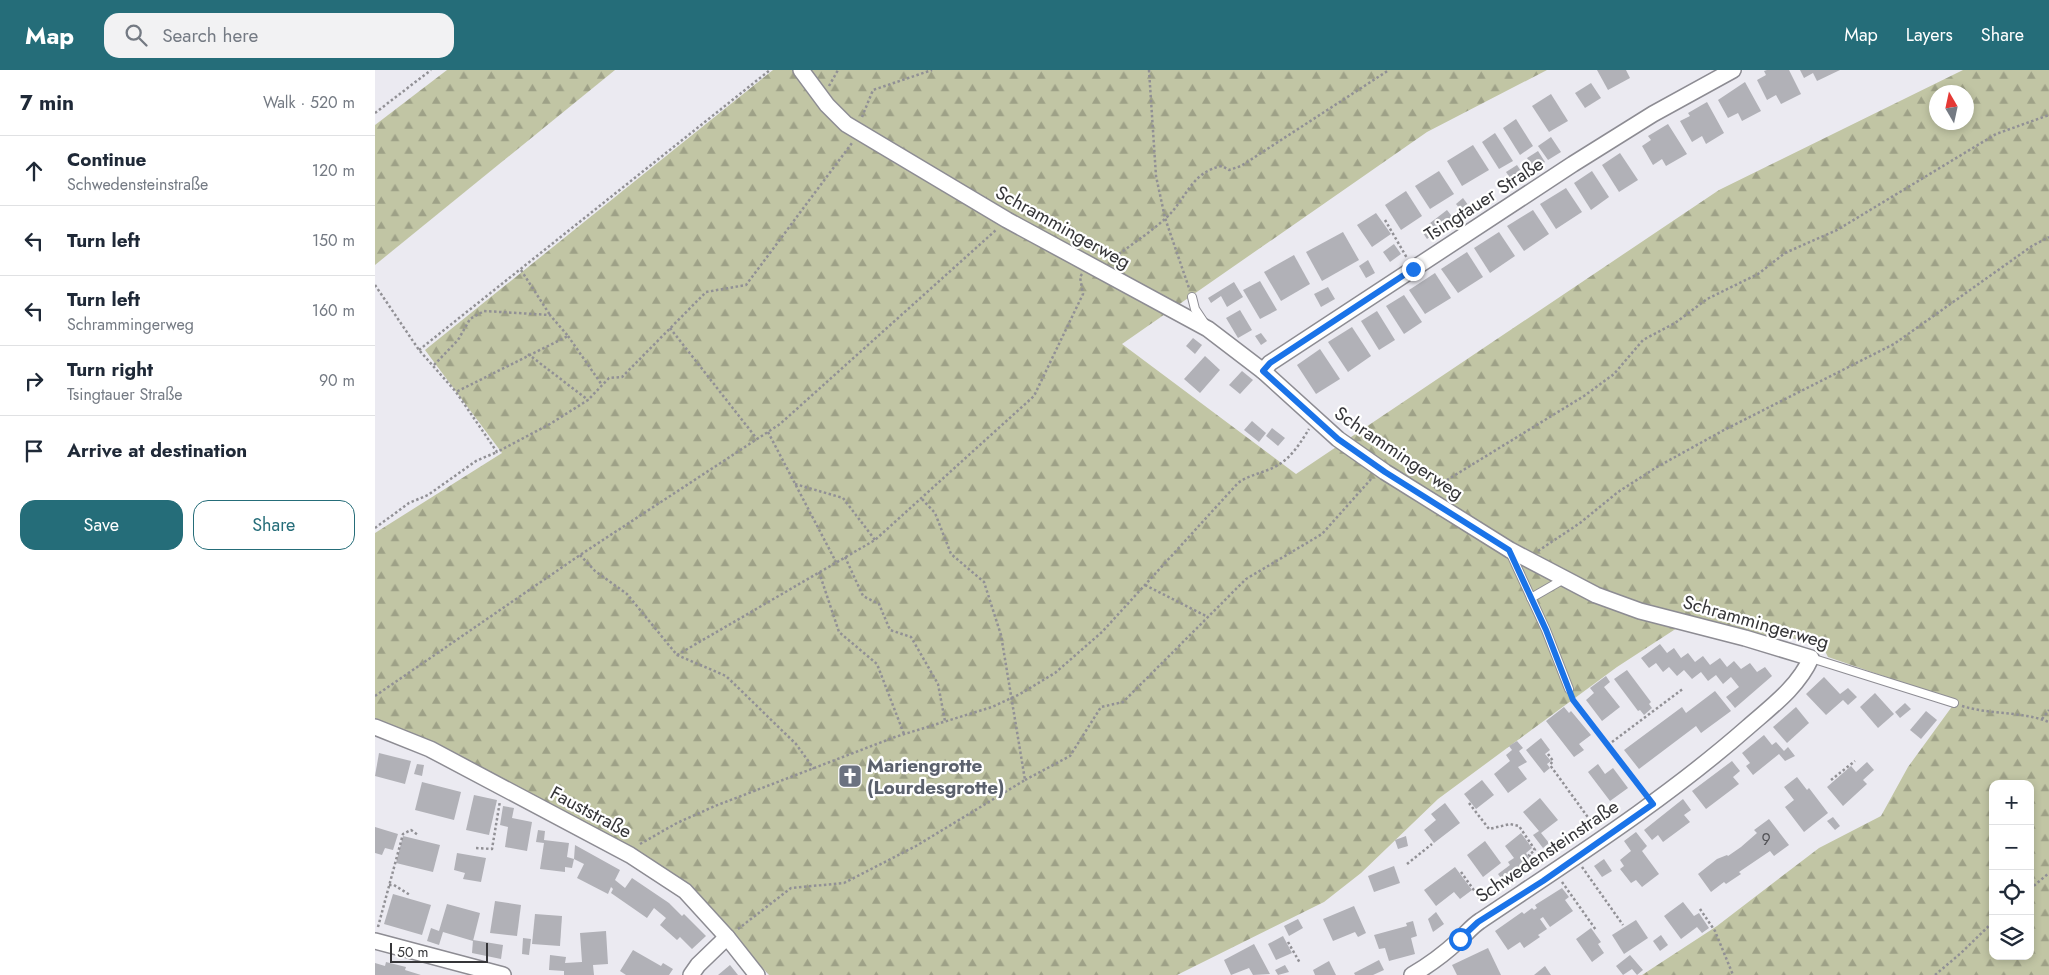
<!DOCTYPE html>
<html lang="en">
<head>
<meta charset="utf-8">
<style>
	:root { --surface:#fff; --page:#f2f2f3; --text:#1f2937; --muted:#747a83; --line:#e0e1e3; --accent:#256d79 }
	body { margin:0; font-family:Jost,sans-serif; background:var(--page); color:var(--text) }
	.controls { position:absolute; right:15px; bottom:15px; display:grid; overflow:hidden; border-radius:10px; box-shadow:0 2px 8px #0003 }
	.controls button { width:45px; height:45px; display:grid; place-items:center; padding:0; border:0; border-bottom:1px solid var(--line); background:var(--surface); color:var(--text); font:25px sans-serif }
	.compass { position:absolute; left:1554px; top:15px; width:45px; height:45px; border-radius:50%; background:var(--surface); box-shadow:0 2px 8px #0003; rotate:351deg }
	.scale { position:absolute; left:15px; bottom:12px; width:98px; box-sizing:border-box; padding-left:5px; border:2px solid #353538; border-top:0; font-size:14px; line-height:18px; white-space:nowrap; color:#353538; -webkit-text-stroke:4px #fff; paint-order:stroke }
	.stop { position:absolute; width:15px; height:15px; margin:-11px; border:4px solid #1a73e8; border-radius:50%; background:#fff }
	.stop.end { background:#1a73e8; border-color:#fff; box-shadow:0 1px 5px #0008 }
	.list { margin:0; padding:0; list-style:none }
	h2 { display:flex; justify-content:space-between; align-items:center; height:65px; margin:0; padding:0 20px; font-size:21px }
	h2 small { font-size:16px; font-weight:400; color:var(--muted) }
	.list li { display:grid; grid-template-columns:32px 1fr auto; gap:15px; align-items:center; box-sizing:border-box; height:70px; padding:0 20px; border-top:1px solid var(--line) }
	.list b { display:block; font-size:19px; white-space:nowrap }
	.list p { margin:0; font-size:16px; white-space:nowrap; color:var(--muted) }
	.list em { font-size:16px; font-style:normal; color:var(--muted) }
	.actions { display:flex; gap:10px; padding:15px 20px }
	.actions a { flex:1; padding:11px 0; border:1px solid var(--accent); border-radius:15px; text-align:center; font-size:18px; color:var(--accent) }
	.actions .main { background:var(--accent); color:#fff }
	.icon { flex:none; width:28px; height:28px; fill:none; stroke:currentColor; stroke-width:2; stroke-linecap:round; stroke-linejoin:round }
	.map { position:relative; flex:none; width:1674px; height:905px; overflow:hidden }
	header { display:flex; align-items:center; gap:30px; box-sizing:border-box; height:70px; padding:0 25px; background:var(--accent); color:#fff }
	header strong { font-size:24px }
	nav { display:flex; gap:28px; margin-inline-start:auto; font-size:18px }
	.search { width:350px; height:45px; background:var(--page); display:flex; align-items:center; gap:12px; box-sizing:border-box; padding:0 18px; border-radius:15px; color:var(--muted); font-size:19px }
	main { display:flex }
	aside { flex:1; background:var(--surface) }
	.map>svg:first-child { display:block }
</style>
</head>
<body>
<header>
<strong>Map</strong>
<div class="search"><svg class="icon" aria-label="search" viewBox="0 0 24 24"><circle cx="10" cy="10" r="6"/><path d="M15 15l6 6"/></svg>Search here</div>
<nav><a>Map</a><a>Layers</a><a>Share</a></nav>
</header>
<main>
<aside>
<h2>7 min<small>Walk · 520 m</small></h2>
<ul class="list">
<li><svg class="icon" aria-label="ahead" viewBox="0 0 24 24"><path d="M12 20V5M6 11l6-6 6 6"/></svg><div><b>Continue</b><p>Schwedensteinstraße</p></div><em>120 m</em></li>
<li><svg class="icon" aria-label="left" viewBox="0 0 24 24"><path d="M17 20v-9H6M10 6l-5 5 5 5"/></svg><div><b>Turn left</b></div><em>150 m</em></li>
<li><svg class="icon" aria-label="left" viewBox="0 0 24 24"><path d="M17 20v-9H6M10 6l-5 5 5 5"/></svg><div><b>Turn left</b><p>Schrammingerweg</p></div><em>160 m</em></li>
<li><svg class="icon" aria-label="right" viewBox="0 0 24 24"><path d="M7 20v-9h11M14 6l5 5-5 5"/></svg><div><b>Turn right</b><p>Tsingtauer Straße</p></div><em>90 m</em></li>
<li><svg class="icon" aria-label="arrive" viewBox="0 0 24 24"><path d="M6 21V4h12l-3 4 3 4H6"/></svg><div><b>Arrive at destination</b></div></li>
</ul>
<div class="actions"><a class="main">Save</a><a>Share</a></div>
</aside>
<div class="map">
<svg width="1674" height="905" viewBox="0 0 1674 905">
	<defs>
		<pattern id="forest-firs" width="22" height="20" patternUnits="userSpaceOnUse" patternTransform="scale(1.25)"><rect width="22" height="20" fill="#c1c5a4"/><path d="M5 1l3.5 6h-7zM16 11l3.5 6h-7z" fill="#9ea187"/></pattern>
	</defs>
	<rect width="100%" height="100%" fill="#ebeaf1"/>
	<g fill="url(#forest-firs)" fill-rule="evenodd">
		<polygon points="72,0 240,0 0,195 0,55"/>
		<path d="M398 0H1172L1052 62 747 274 921 404 1344 120 1588 0H1674V905H1267L1342 856 1444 778 1506 746 1533 697 1581 631 1453 587 1449 579 1397 561 1393 566 1319 547 1242 597 1063 729 986 803 949 832 802 905H394L332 837 73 681 0 648V463L127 383 50 280ZM1562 22H1592V52H1562ZM1618 714H1655V886H1618Z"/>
	</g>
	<g fill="#b1b1b7">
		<polygon points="1222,0 1251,0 1255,8 1233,20"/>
		<polygon points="1392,0 1414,0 1426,24 1406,34 1401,25 1392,30 1382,10 1391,5 1389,1"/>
		<polygon points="1425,0 1465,0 1442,11 1438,3 1429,8"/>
		<polygon points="1370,12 1386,41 1367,51 1363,43 1353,48 1343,30"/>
		<polygon points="1216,13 1226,28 1210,38 1200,23"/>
		<polygon points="1176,24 1193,51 1174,62 1157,36"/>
		<polygon points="1332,32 1349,63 1331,74 1327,66 1317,72 1305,51 1315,46 1313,43"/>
		<polygon points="1141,49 1158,76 1145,85 1128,58"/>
		<polygon points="1293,54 1312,84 1291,96 1287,89 1278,95 1267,76 1276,70 1273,66"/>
		<polygon points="1120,63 1138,91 1124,99 1107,72"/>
		<polygon points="1176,67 1186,82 1173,90 1163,76"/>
		<polygon points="1098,75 1114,100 1087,116 1072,91"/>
		<polygon points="1163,81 1170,92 1159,99 1152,88"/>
		<polygon points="1245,83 1263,110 1244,122 1227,95"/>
		<polygon points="1142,95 1149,106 1138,112 1131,102"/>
		<polygon points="1064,101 1079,124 1055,139 1040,116"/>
		<polygon points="1217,101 1234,127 1216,140 1199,113"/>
		<polygon points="1191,118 1207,142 1181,159 1165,134"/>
		<polygon points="1031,121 1047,146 1026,160 1010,135"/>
		<polygon points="1088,128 1096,139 1089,144 1081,134"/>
		<polygon points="1072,140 1079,149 1052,169 1046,160"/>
		<polygon points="1158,140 1174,164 1149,181 1132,156"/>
		<polygon points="1001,143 1016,164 997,177 982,155"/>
		<polygon points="968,162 984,190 947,211 931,182"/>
		<polygon points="1124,162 1140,186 1115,203 1099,178"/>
		<polygon points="1019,174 1026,184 1015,192 1008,182"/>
		<polygon points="1092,182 1108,207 1083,223 1066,199"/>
		<polygon points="919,185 935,214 906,231 889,202"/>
		<polygon points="993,190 1000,203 991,208 984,196"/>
		<polygon points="1060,203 1076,228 1050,244 1034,220"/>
		<polygon points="885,211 902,240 885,249 868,220"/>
		<polygon points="859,212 868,227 852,237 846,226 836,233 833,228"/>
		<polygon points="953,217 960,229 946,237 939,224"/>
		<polygon points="1029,225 1047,252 1029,264 1011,236"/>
		<polygon points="865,240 877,260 863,268 851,248"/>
		<polygon points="1002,241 1020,270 1004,280 986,251"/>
		<polygon points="977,257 996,286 973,302 953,272"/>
		<polygon points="886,263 892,271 886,275 880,266"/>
		<polygon points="818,268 827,275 820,284 811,276"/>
		<polygon points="945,279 965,309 941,324 922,295"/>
		<polygon points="830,286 845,300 825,323 809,309"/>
		<polygon points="867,301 878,310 865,324 854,315"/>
		<polygon points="877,351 891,363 884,372 869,360"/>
		<polygon points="897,358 910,368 903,376 891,366"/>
		<polygon points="1285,574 1292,583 1299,578 1306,588 1313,583 1320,592 1328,586 1335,595 1345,588 1352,597 1359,591 1366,599 1375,593 1382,602 1390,597 1397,606 1360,638 1351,627 1364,617 1356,607 1348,614 1341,605 1333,611 1326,602 1317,609 1309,600 1302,606 1294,597 1288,602 1281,593 1274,598 1266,588"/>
		<polygon points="1252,600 1276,632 1274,634 1277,638 1269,645 1265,640 1263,641 1239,609"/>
		<polygon points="1231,606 1235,612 1229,617 1245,637 1227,651 1211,630 1219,623 1215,618"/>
		<polygon points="1449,607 1465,624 1473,618 1482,627 1473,635 1468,630 1451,645 1431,624"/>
		<polygon points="1340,621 1356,641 1326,663 1321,656 1264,699 1249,680 1307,637 1311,643"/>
		<polygon points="1500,623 1519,644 1503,658 1485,637"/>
		<polygon points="1530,633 1536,639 1525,648 1520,642"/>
		<polygon points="1189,637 1194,643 1196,641 1216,665 1204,674 1209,680 1199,687 1171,651"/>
		<polygon points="1421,637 1434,653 1412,673 1398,657"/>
		<polygon points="1551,641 1562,650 1546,669 1535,660"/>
		<polygon points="1389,665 1397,675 1401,672 1409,681 1413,677 1420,686 1410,691 1404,684 1378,705 1371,696 1375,693 1367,683"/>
		<polygon points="1166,668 1175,680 1170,684 1176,691 1172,694 1175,698 1169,703 1151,680"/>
		<polygon points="1142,671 1148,678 1144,681 1152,692 1143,697 1152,709 1133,723 1119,704 1135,691 1131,685 1137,680 1134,676"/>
		<polygon points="4,683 36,691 30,714 0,706"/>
		<polygon points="1357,691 1365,701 1358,707 1364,714 1331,739 1317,721"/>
		<polygon points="1492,692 1499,700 1488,710 1492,714 1468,736 1452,717 1476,696 1481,702"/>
		<polygon points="42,694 49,695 47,706 39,704"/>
		<polygon points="1223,694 1230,704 1238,698 1253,718 1235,731 1213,702"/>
		<polygon points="1422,707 1432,720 1434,718 1453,743 1429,762 1410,737 1419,730 1409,717"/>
		<polygon points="1107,710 1119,725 1101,739 1089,724"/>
		<polygon points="47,712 86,722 79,750 40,740"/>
		<polygon points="99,725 122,730 114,765 91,760"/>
		<polygon points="1165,728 1183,750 1166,763 1174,773 1168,778 1158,765 1164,761 1148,742"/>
		<polygon points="1308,729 1316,740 1309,745 1315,752 1288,772 1283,765 1277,770 1269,760"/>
		<polygon points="1070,733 1085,753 1059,773 1049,760 1061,750 1056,744"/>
		<polygon points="128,736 139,738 137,748 157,752 152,781 130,777 133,757 125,755"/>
		<polygon points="1458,747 1465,756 1460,760 1452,751"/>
		<polygon points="1394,749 1414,775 1399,786 1395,781 1364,802 1366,804 1351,814 1349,812 1336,822 1323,804 1342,789 1352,785 1353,786 1366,777 1382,763 1379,760"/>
		<polygon points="0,757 23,764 18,780 10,778 7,785 0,783"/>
		<polygon points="163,760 170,761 169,770 194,773 192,787 199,789 200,775 245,800 240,810 250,818 257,808 294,833 307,846 309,844 331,866 317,879 305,867 302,870 285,855 291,848 279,838 272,848 236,823 238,819 236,817 233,824 202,808 209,794 199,789 197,798 190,797 190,802 165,799 169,773 161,772"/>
		<polygon points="1261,762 1272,776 1267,781 1284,804 1267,817 1261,810 1256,813 1245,799 1249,796 1245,790 1256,781 1249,771"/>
		<polygon points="1146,763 1157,778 1151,783 1158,793 1130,814 1123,804 1135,795 1133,792 1139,788 1130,776"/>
		<polygon points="28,766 65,775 58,802 21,793"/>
		<polygon points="1031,766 1033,776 1023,779 1020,770"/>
		<polygon points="1110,771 1126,793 1108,807 1092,785"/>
		<polygon points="82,783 111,788 106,812 88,809 90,803 79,800"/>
		<polygon points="1229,789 1237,801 1227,807 1219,796"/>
		<polygon points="1019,796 1025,813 999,822 993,806"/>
		<polygon points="1080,797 1097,820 1085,829 1079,822 1061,836 1049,820"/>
		<polygon points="1187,818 1194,827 1190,830 1198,841 1175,857 1168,847 1165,849 1172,859 1163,865 1165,867 1149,878 1145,872 1133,880 1120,861 1147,842 1149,844 1157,838 1159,840 1162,838 1160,835"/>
		<polygon points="18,824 56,835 47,865 9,854"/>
		<polygon points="120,831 146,835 142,866 115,863"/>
		<polygon points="1308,832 1319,846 1324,843 1334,858 1327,863 1322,857 1306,869 1289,846"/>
		<polygon points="72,834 105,843 98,871 68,862 64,875 52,871 56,858 64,861"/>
		<polygon points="979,836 991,863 983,867 980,862 958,871 948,849"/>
		<polygon points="1061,842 1069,854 1058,862 1053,849"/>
		<polygon points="160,844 187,846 185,876 157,874"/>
		<polygon points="923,849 928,858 914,866 909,856"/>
		<polygon points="1261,850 1273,868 1249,884 1237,865"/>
		<polygon points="1038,851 1042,866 1036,868 1040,884 1014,891 1010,878 1004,879 999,865 1032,856 1031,853"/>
		<polygon points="1216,858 1226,872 1223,874 1229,883 1217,892 1201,869"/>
		<polygon points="231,861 233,894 218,895 219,905 189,905 189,901 174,900 175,885 191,887 190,893 207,892 205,863"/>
		<polygon points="1286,865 1293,875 1285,881 1278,871"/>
		<polygon points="908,866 917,883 901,890 893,874"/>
		<polygon points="148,868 156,869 154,885 147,884"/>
		<polygon points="98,870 128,875 126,889 97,883"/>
		<polygon points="879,874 895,904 878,905 874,898 856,905 849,890"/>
		<polygon points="1113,878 1126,905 1082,905 1077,895"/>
		<polygon points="258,880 286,896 288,893 298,899 294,905 251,905 245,901"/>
		<polygon points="1255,885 1268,900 1262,905 1257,899 1248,905 1241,896"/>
		<polygon points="1004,890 1009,900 998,905 980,905 979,903"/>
		<polygon points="954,891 961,905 940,905 938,900"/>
		<polygon points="11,892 31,897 30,900 46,905 0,905 0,893 10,896"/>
		<polygon points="355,895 363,905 343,905"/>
		<polygon points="910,895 914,902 903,905 900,900"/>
		<polygon points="1170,896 1176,905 1159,905"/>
	</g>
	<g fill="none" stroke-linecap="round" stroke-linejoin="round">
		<g stroke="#8d8c93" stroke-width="10">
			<g id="lane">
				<polyline points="817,227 820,239 830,254"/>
				<polyline points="1135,482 1171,560 1194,619"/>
				<polyline points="1156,528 1189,509"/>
				<polyline points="1436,588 1579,633"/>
			</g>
		</g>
		<g stroke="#8d8c93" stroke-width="18">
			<g id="street">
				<path d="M426 0 452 35 471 54 632 150 833 259 888 301 963 369 1010 402 1135 480 1221 525 1265 541 1370 568 1436 588C1423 617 1397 636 1373 657 1290 730 1197 789 1105 851 1097 856 1090 865 1083 871 1068 885 1054 895 1037 905"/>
				<polyline points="888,301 895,293 1198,94 1278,44 1358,0"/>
				<polyline points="0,657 55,679 255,785 310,821 352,867 382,905"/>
				<polyline points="0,871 128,905"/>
				<polyline points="316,905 323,895 352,867"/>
			</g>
		</g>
		<g stroke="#919095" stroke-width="2.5" stroke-dasharray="2.5 2.5" stroke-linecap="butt">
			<polyline points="774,0 781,106 790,148 814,218"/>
			<polyline points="454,16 463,0"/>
			<polyline points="0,43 56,0"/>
			<polyline points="487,47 498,20 557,0"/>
			<polyline points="1010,150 1032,188"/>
			<path d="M736 190C754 176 775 163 792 147 812 128 816 102 847 96L854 100 866 96 1014 0"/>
			<polyline points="146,200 175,245"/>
			<polyline points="0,215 44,280 81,322 122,382 175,354 213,330 234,308 247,307 331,222 371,215 477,73"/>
			<polyline points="295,258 382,369"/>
			<polyline points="193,266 227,315"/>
			<polyline points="44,280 395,0"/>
			<polyline points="153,284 213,330"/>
			<polyline points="59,295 83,270 95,249 109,241 175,245 193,266 81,322"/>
			<polyline points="393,362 461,492"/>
			<polyline points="420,414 468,428 500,470"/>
			<polyline points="1059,418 1209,326 1239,304 1268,270 1300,253 1332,229 1383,204 1410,183 1462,160 1621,64 1674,45"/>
			<polyline points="0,458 34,433 53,425 101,391 122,382"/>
			<polyline points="1163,481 1205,453 1243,422 1282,397 1349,360 1519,274 1657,176 1674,167"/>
			<polyline points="205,485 220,501 252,524 302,585 351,606 421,674 439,699"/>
			<polyline points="470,487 488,526 504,534 515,560 536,567 563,614 570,651"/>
			<polyline points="444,502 464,562 502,594 529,664"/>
			<polyline points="770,515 833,547"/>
			<polyline points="302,585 500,470 659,326 708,224 705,207 707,204"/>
			<polyline points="0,626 205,485 405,354 621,160"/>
			<polyline points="1197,627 1270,722"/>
			<path d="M1587 636C1616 645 1646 641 1674 652"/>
			<polyline points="1667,649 1674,640"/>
			<polyline points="1233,675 1309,618"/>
			<polyline points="1173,684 1178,691 1175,695 1220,757"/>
			<polyline points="650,710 695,686 726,637 748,632 871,509 947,464 997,408"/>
			<polyline points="1456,710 1480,691"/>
			<polyline points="1094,733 1114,759 1135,754 1144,756 1160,780 1154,785 1160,793 1157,797 1160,800"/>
			<path d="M265 774 302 753 340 736 520 667 617 637 645 624 680 603 727 562 863 413C875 404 890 403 903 395 916 388 926 372 934 359"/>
			<polyline points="101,778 117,779 125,731"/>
			<polyline points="1032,794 1057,774"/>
			<polyline points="1207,797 1248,855"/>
			<polyline points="1086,802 1108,833"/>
			<polyline points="1187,812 1221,860"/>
			<polyline points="14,815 19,815 35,825"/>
			<polyline points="1655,819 1674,803"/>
			<polyline points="1325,839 1340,861 1358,905"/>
			<polyline points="3,857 28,764 36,760 43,765"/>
			<polyline points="363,859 416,818 469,813 541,776 650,710 626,565 609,512 576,484 560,443 546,428"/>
			<polyline points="913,872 925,893"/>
			<polyline points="1560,905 1586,883 1618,852"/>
		</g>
		<use href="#lane" stroke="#fff" stroke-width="8"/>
		<use href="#street" stroke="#fff" stroke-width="15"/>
	</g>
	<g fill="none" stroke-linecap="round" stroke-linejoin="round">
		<polyline stroke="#1a73e8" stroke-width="6" points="1038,199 895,293 888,301 963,369 1010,402 1134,480 1171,560 1198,630 1278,734 1168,811 1103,852 1085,869"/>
	</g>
	<defs>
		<g id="church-square" transform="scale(1.25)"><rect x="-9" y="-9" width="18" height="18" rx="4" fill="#6b7280" stroke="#fff"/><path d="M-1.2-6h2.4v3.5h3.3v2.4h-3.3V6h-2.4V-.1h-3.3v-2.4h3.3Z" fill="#fff"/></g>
	</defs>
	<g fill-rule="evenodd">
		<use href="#church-square" x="475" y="706"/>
	</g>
	<g text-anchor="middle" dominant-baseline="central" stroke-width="4.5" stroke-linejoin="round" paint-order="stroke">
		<g font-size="16" fill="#545458">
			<text x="1391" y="769">9</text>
		</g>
		<g font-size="19" fill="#353538" stroke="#fff">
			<text transform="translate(1109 129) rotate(-33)">Tsingtauer Straße</text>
			<text transform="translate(688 157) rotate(29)">Schrammingerweg</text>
			<text transform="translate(1024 383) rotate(34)">Schrammingerweg</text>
			<text transform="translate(1381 552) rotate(16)">Schrammingerweg</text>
			<text transform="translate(216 742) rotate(28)">Fauststraße</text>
			<text transform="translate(1172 781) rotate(-34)">Schwedensteinstraße</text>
		</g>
		<g font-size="19" font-weight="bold" fill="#5b616d" stroke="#fff" text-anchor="start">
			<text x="492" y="695">Mariengrotte<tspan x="492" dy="22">(Lourdesgrotte)</tspan></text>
		</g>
	</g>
</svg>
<div class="controls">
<button>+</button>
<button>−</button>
<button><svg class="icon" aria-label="locate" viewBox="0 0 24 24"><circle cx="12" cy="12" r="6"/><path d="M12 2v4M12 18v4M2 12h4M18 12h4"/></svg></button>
<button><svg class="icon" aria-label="layers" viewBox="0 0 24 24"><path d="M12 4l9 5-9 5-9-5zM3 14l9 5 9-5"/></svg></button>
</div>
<svg class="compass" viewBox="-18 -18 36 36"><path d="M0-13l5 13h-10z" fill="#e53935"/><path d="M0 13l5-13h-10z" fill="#747a83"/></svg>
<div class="scale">50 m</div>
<div class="stop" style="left:1085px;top:869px"></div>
<div class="stop end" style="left:1038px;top:199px"></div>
</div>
</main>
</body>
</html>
